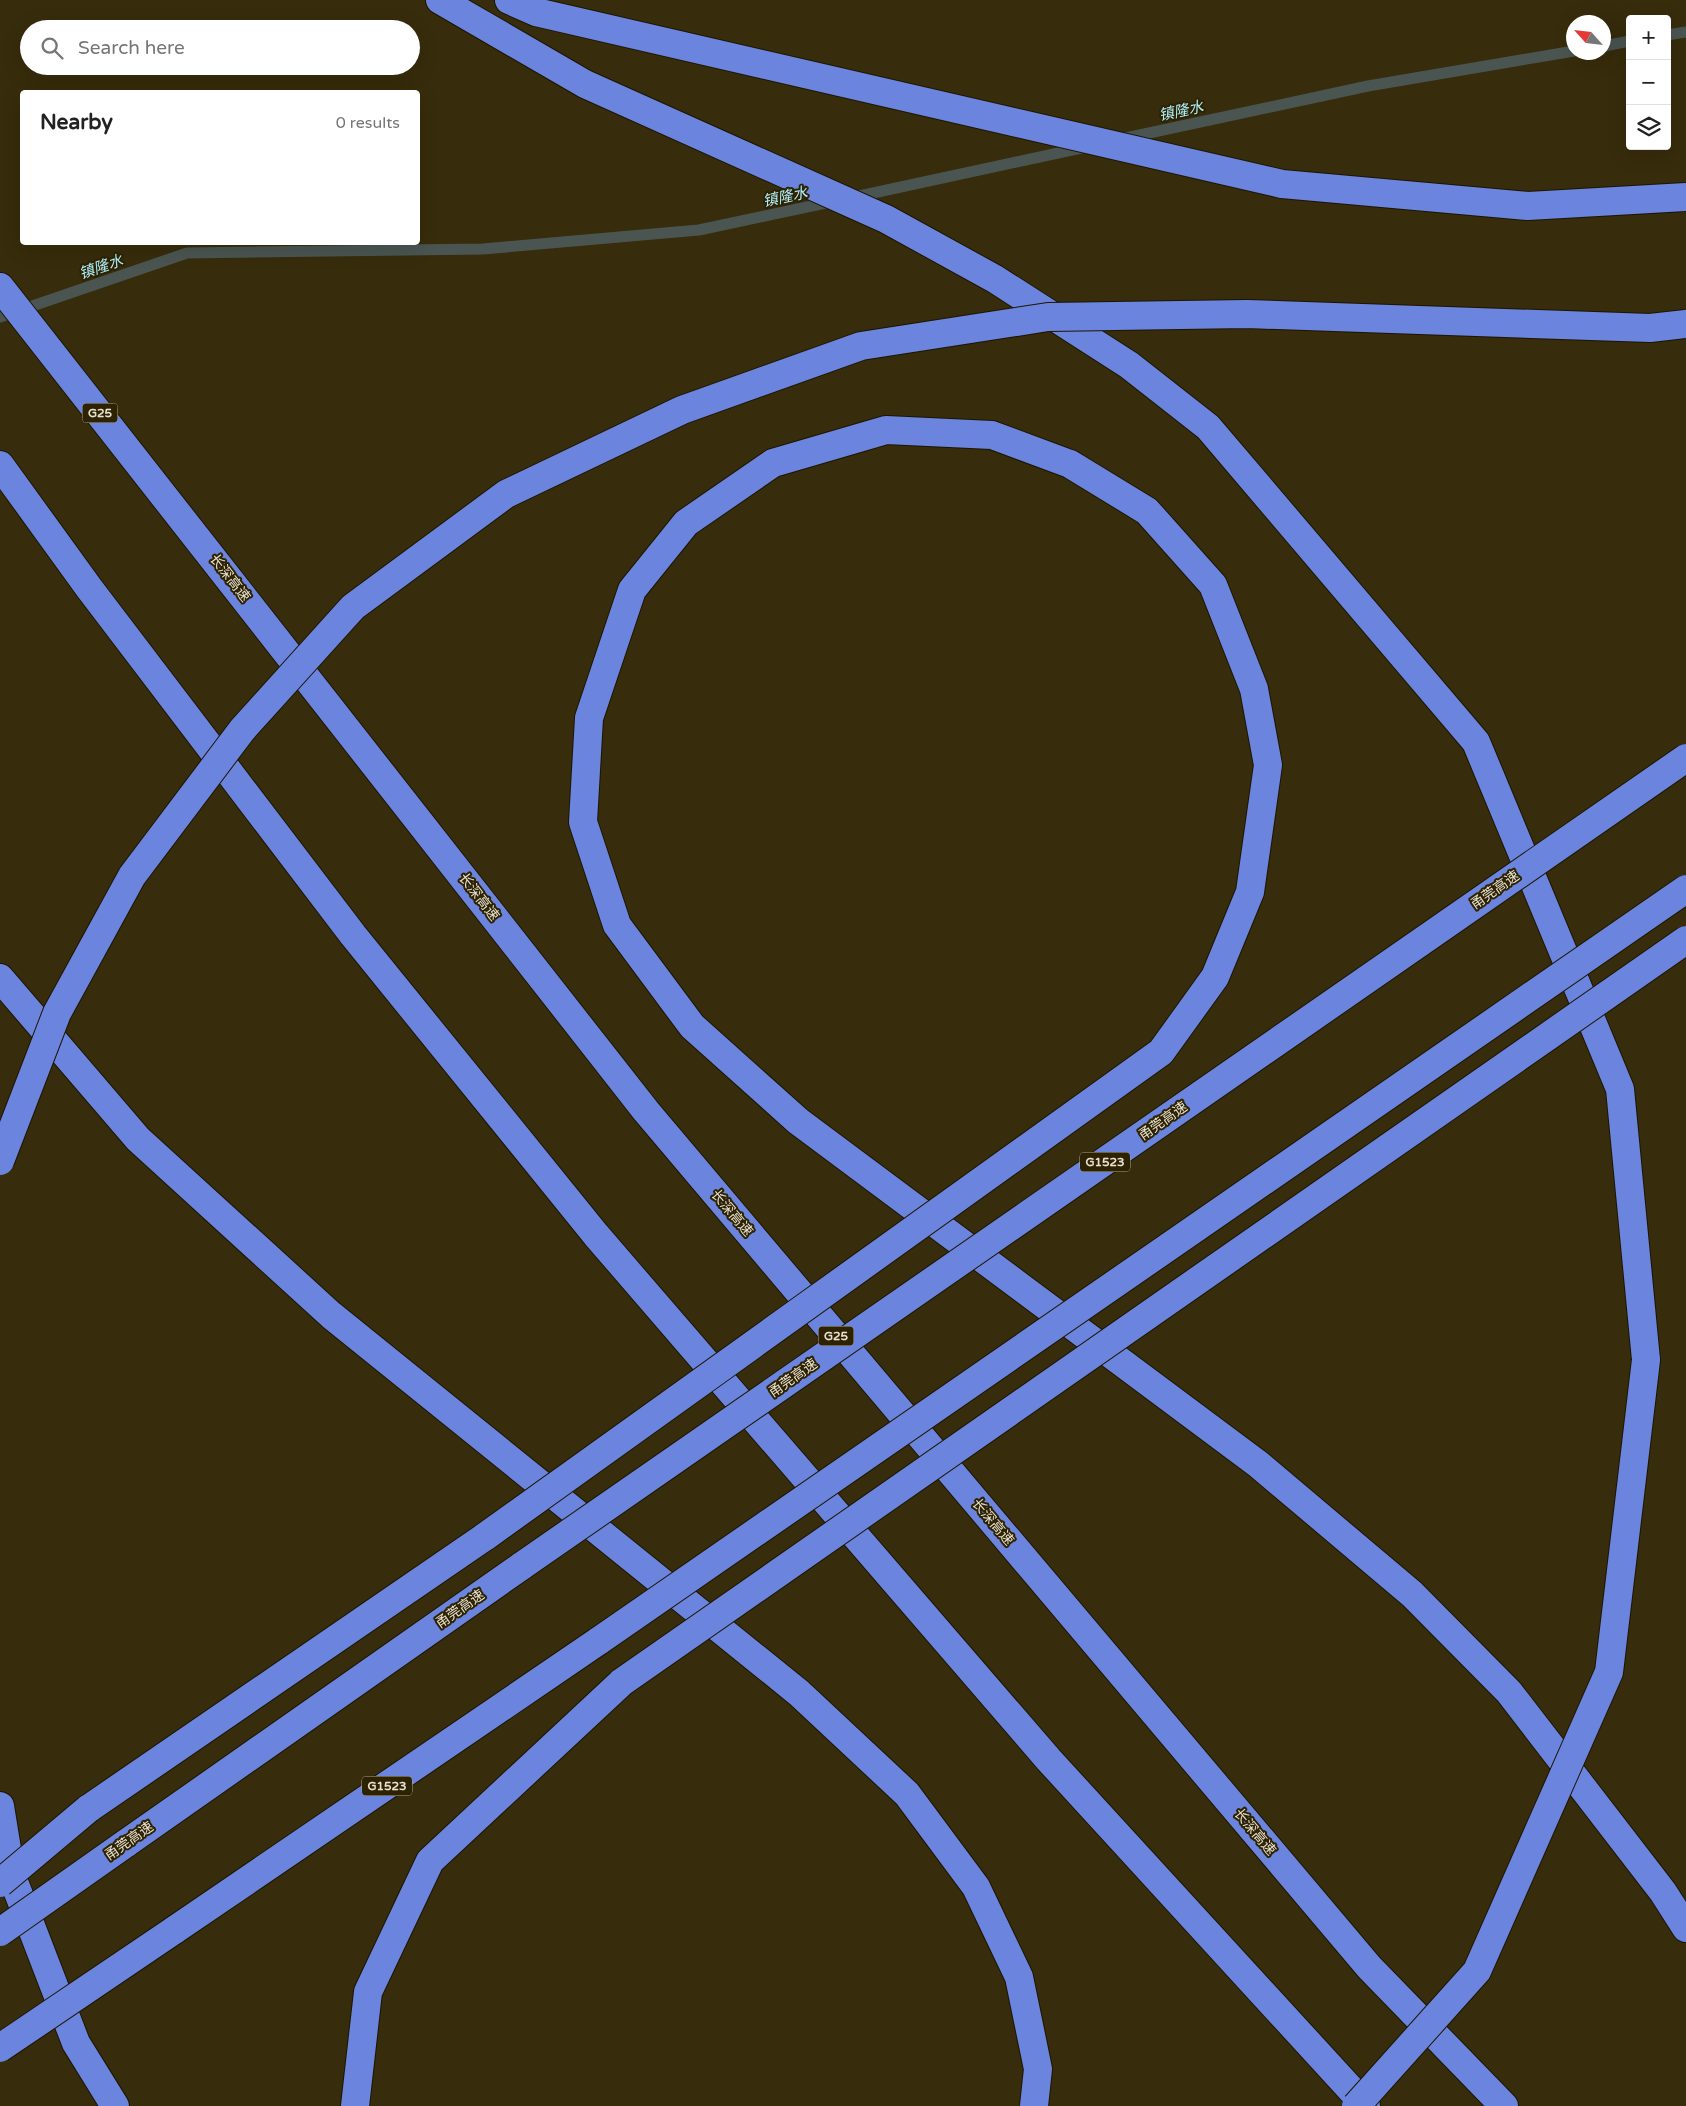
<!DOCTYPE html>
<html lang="en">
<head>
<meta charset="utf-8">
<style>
	:root { --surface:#fff; --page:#f6f6f6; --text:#222; --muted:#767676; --line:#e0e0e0 }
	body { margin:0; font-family:"Varela Round","Noto Sans SC",sans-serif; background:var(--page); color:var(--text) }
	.controls { position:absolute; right:15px; top:15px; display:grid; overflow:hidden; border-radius:5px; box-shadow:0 5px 20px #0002 }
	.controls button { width:45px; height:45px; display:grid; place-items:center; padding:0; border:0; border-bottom:1px solid var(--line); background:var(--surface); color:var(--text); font:25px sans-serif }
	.compass { position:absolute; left:1566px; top:15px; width:45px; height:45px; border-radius:50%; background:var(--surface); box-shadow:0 5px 20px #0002; rotate:297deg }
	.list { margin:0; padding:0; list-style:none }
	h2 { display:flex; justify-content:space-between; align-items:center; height:65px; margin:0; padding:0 20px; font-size:21px }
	h2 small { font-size:16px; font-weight:400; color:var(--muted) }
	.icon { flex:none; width:28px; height:28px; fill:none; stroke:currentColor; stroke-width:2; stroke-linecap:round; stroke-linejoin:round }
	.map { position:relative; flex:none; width:1686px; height:2106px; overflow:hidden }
	.search { position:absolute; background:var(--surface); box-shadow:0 5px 20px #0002; left:20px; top:20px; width:400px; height:55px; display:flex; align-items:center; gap:12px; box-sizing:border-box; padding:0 18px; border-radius:28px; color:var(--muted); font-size:19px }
	.panel { position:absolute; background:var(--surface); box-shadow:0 5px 20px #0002; left:20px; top:90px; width:400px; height:155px; border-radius:5px }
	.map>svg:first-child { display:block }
</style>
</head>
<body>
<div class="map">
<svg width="1686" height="2106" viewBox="0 0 1686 2106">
	<rect width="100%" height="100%" fill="#372c0b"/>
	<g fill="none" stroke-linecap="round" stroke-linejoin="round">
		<g stroke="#4a5552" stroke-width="11">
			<polyline points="1667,35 1686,32"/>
			<polyline points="1604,46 1630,41"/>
			<polyline points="1121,139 1368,86 1574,51"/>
			<polyline points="850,198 1086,147"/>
			<polyline points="0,317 187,253 483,249 699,230 835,201"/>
		</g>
		<g stroke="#1d1500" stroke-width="30">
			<g id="highway">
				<polyline points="440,0 585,84 886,219 995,279 1129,365 1208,427 1476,742 1620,1089 1646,1360"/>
				<polyline points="509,0 536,12 1282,184 1528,206 1686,197"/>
				<polyline points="0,287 646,1111 1369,1967 1504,2106"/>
				<polyline points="1070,464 992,435 886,430 773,463 686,523 632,590 589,718 583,822 617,925 692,1026 798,1121 1258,1464 1412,1594 1509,1692 1663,1892 1686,1928"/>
				<polyline points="0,465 89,588 353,935 596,1235 1049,1760 1366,2106"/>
				<polyline points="0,978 138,1139 331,1315 799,1693 907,1794 976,1887 1019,1977 1038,2069 1034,2106"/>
				<polyline points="0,1806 11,1874 76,2043 115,2106"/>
				<polyline points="88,1809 486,1536"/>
				<polyline points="125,1844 523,1565"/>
				<polyline points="173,1931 600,1640"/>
				<polyline points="355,2106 368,1992 430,1861 622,1682"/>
			</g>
		</g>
		<use href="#highway" stroke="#6b84dd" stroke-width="28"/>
		<g stroke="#1d1500" stroke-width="30" stroke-linecap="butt">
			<g id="highway-bridge">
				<polyline points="0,1161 57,1013 132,876 242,730 353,607 506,494 682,410 861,346 1048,317 1247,314 1650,328 1686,324"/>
				<polyline points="486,1536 1161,1052 1215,977 1250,892 1268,765 1254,689 1213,585 1147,511 1070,464"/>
				<polyline points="523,1565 1686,758"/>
				<polyline points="600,1640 1686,889"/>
				<polyline points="622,1682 1686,940"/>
				<polyline points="0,1883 88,1809"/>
				<polyline points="0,1932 125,1844"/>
				<polyline points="0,2048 173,1931"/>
				<polyline points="1356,2106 1477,1971 1609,1672 1646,1360"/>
			</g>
		</g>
		<use href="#highway-bridge" stroke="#6b84dd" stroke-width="28"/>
	</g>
	<g text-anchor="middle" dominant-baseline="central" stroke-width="4" stroke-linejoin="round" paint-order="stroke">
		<g fill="#2d2202" stroke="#b0a892" stroke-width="1">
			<rect x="82.5" y="403.5" width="35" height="19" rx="4"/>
			<rect x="1080" y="1152.5" width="50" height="19" rx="4"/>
			<rect x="818.5" y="1326.5" width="35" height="19" rx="4"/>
			<rect x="362" y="1776.5" width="50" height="19" rx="4"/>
		</g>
		<g font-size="12" font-weight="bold" fill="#e8e1cf">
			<text x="100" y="413">G25</text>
			<text x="1105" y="1162">G1523</text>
			<text x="836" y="1336">G25</text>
			<text x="387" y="1786">G1523</text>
		</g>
		<g font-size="14" fill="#e8e1cf" stroke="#2d2202">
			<text transform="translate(230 578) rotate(52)">长深高速</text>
			<text transform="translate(1495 890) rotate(-35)">甬莞高速</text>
			<text transform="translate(479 897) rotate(52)">长深高速</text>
			<text transform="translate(1163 1121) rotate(-35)">甬莞高速</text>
			<text transform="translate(732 1213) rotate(50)">长深高速</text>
			<text transform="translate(793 1378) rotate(-35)">甬莞高速</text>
			<text transform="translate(993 1522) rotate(50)">长深高速</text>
			<text transform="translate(460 1609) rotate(-35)">甬莞高速</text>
			<text transform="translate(1255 1832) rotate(50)">长深高速</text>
			<text transform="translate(129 1841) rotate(-35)">甬莞高速</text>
		</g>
		<g font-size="15" font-style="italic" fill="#afeffb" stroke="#2d2202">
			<text transform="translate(1181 111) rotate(-12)">镇隆水</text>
			<text transform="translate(785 197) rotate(-12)">镇隆水</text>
			<text transform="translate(101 267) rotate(-19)">镇隆水</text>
		</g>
	</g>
</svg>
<div class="controls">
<button>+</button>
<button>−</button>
<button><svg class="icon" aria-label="layers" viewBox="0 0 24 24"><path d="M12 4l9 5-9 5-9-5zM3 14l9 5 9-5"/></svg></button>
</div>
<svg class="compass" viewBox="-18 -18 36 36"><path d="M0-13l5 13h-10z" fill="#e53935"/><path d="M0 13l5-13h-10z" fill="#767676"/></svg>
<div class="search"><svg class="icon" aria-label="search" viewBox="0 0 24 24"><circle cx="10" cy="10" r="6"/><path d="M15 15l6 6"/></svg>Search here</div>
<section class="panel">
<h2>Nearby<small>0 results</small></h2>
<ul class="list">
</ul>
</section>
</div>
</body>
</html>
